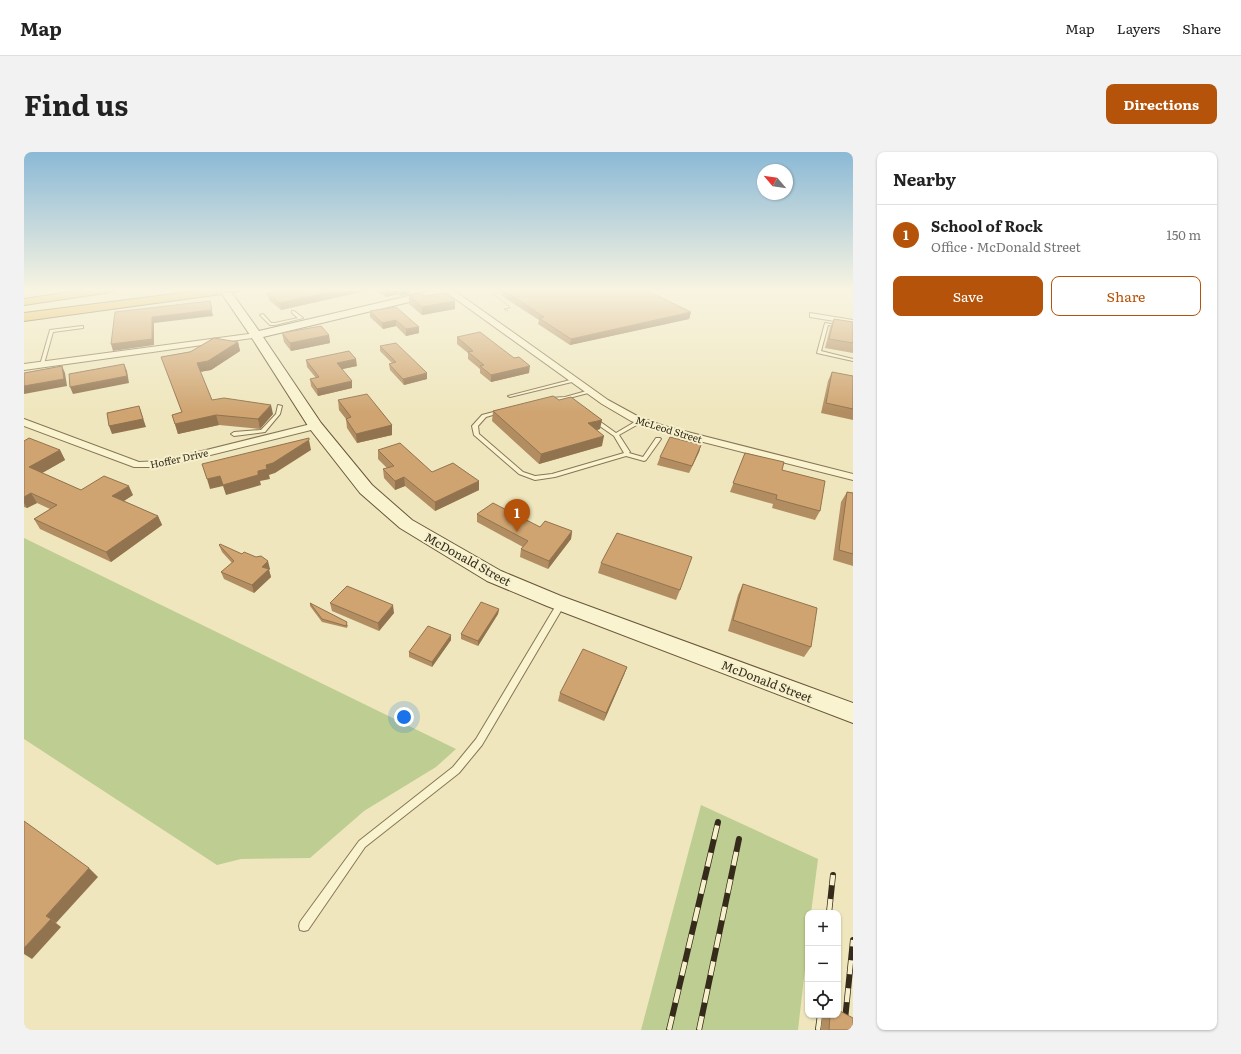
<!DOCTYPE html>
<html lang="en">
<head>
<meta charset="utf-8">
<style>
	:root { --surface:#fff; --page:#f2f2f2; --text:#222; --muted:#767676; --line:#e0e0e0; --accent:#b45309 }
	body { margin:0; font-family:Literata,serif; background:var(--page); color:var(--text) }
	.controls { position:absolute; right:12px; bottom:12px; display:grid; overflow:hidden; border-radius:8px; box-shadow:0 1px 3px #0004 }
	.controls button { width:36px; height:36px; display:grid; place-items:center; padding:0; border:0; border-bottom:1px solid var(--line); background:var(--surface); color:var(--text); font:20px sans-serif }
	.compass { position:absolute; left:733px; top:12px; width:36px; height:36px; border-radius:50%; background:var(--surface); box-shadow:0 1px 3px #0004; rotate:299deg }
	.you { position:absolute; left:380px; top:565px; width:14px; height:14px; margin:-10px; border:3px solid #fff; border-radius:50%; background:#1a73e8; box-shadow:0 0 0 6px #1a73e833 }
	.badge { display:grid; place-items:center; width:26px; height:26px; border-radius:50%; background:var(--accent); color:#fff; font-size:13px; font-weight:700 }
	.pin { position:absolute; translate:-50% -33px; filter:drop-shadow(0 1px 2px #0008) }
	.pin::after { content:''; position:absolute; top:21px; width:14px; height:12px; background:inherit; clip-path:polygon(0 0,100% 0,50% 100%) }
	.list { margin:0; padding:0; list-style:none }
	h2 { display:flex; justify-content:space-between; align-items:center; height:52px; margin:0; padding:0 16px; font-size:17px }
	h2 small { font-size:13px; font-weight:400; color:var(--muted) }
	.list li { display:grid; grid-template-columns:26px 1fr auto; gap:12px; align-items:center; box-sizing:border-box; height:60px; padding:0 16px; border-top:1px solid var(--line) }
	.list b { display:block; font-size:15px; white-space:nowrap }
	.list p { margin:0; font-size:13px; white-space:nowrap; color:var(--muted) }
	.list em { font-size:13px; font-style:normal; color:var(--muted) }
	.actions { display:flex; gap:8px; padding:12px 16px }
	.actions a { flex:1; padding:9px 0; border:1px solid var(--accent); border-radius:8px; text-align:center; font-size:14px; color:var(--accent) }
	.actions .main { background:var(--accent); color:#fff }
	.icon { flex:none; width:22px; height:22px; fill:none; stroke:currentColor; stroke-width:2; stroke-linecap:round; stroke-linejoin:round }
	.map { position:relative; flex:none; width:829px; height:878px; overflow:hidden; border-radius:8px }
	header { display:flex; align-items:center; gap:24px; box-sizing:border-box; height:56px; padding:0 20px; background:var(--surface); border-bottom:1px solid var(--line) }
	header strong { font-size:19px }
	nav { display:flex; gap:22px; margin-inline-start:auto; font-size:14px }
	.intro { display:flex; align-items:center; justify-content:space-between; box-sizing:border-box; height:96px; padding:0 24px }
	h1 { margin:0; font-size:28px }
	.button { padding:10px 18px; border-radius:8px; background:var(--accent); color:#fff; font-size:14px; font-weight:700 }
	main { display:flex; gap:24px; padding:0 24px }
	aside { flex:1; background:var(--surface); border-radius:8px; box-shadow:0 1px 3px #0004 }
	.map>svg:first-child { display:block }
</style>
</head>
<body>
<header>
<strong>Map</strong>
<nav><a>Map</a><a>Layers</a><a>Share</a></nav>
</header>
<div class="intro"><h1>Find us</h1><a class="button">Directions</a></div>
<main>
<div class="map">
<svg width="829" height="878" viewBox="0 0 829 878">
	<rect width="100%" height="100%" fill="#efe6bd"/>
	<g fill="#becd91">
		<polygon points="0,386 432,597 412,615 340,659 286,706 217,707 193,713 0,587"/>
		<polygon points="677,653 794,707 787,761 784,761 784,791 774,878 617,878"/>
	</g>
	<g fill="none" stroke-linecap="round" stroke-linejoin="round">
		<g stroke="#877656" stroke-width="2">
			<g id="lane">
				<polygon points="268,159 270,159 279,166 251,173 246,173 236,163 239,162 247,171 251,171 274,166 268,161"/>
				<polygon points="801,171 829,176 829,178 804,173 797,199 829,207 829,209 793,201"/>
				<polygon points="58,174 59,174 59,176 29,180 20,212 16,213 26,178"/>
				<polygon points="550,227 552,228 552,229 486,245 484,244"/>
				<polygon points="566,238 568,238 568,240 545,246 547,249 545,250 540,248 526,248 524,247 526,246 541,245"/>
				<polygon points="254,253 258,254 256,262 241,280 210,284 207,282 210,280 237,278 252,262"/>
				<polygon points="477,258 479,258 479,260 462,265 454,274 455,282 499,320 511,324 528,322 600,301 590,284 567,268 567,266 571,266 592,281 614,268 618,268 618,270 595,283 606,300 605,301 619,305 632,286 636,286 637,287 622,308 620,309 602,304 531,325 511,328 495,322 450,283 448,274 458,263"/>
				<polygon points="537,449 541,452 458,593 435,621 341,695 284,778 280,779 276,778 275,774 276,770 335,689 429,615 452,587 534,450"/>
			</g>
		</g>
		<g stroke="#877656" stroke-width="2">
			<g id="street">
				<polygon points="422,137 428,137 584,248 615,265 640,274 829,322 829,328 632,278 607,269 578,252 422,140"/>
				<polygon points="786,161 829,168 829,172 786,165"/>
				<polygon points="232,181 236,183 235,185 0,218 0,212"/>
				<polygon points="0,267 115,310 138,309 291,271 296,274 295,276 138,315 110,315 0,274"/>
			</g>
		</g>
		<g stroke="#695739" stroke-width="2">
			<polygon id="secondary" points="197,137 205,137 235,179 414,137 432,137 427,140 239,185 297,271 348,333 388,368 477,419 537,444 829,551 829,571 523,454 463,429 376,376 336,341 286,277 226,183 196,139"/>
		</g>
		<g stroke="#54432a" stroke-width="2">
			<g id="highway">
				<polygon points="65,137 93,137 87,140 0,153 0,147"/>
				<polygon points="190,137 218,137 212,140 0,169 0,161"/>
			</g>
		</g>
		<polyline stroke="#877656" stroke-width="1" stroke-dasharray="1.5 1" stroke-linecap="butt" points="480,139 469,142 485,154 486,156 480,157 484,159"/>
		<use href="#lane" fill="#faf3d0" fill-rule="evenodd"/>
		<use href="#street" fill="#faf3d0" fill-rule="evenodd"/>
		<use href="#secondary" fill="#faf3d0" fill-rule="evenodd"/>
		<use href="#highway" fill="#e3b349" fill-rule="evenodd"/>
		<g stroke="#362b1b" stroke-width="6">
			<g id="rail">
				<polyline points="805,761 809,723"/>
				<polyline points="645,878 694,670"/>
				<polyline points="675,878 715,687"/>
				<polyline points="794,878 796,863"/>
				<polyline points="820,878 829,788"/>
			</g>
		</g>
		<use href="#rail" stroke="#f6f0cc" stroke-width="4.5" stroke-dasharray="14" stroke-linecap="butt"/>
	</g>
	<g fill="#b28d61">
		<polygon points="264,137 385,137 385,142 376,144 374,142 362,145 350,137 257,158 245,148 243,141"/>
		<polygon points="479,138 667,160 665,167 546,193 514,172 515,168 478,144"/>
		<polygon points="385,144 402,144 431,149 431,157 398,163 385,152"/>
		<polygon points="346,159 395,175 395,181 382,184 372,174 359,177 346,165"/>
		<polygon points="810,167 829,170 829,201 801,196 806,176"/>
		<polygon points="258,181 305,183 306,191 267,199 260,190"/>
		<polygon points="433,185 505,221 467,230 456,221 456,217 444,207 444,201 433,192"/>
		<polygon points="214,190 216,199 187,218 176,220 188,248 249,262 236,277 195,273 154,282 148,263 158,261 137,205"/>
		<polygon points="356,194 403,221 403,227 380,233 366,218 365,212 368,211 356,199"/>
		<polygon points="282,208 333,214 318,217 328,236 294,244 287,234 286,227 292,226 283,215"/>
		<polygon points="808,220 829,224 829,268 797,261 804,229"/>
		<polygon points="314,248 368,273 368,283 333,291 323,276 322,267 315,258"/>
		<polygon points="469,259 576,277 573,278 578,294 515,312 468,269"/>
		<polygon points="0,289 36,298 41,308 18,321 57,338 109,343 100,349 134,364 138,373 87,410 16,377 10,367 26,357 13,351 3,356 0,355"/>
		<polygon points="677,293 675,300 665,321 633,313 636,305"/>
		<polygon points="354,298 408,320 455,338 411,359 381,334 371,338 360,326 359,317 363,316 354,307"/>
		<polygon points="721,301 758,318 796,359 791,368 748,356 749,352 706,340"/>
		<polygon points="823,340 829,341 829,414 809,408 817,350"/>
		<polygon points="453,362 516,375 548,379 547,387 524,417 496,405 497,397 499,395 453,370"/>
		<polygon points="195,393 218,402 232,405 246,417 245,418 247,425 230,441 200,427 197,420 208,411 198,400"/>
		<polygon points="577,411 656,438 652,448 574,421"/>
		<polygon points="719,432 787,495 780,505 704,479 714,443"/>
		<polygon points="286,451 324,473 323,476 298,470 286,454"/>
		<polygon points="306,451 370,461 355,479 308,459"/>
		<polygon points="475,457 474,462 454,494 437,487 437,482"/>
		<polygon points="427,483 427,488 408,515 385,505 385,500"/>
		<polygon points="603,515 600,523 580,569 534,549 536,541"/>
		<polygon points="798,863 814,863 829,878 797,878"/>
	</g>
	<g fill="#91734f">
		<polygon points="320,137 350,137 257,158 255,151"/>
		<polygon points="366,137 373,137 374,142 362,145 361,138"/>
		<polygon points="379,137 385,137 385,142 376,144 376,138"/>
		<polygon points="186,149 189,164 130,171 130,193 89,199 87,192 128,165"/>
		<polygon points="431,149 431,157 398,163 398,155"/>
		<polygon points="667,160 665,167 546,193 547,187"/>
		<polygon points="372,168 372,174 359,177 358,171"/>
		<polygon points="395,175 395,181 382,184 382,177"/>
		<polygon points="305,183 306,191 267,199 266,191"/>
		<polygon points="214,190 216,199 187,218 175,220 173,211"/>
		<polygon points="332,207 333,214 314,218 313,211"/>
		<polygon points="100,212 103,219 105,231 49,242 46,235"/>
		<polygon points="38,214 41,221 43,234 0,242 0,234"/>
		<polygon points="506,214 505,221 467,230 467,223"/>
		<polygon points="403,221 403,227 380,233 379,227"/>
		<polygon points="328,229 328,236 294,244 293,237"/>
		<polygon points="247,253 249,262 236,277 234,267"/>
		<polygon points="115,254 122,275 88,282 85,274"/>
		<polygon points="192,263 195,273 154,282 151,272"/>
		<polygon points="578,268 576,277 562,281 564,271"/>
		<polygon points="368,273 368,283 333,291 332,282"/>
		<polygon points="580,284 578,294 515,312 517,302"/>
		<polygon points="285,288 287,298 251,321 245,323 246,327 236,329 237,333 202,343 199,334 186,337 183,327 196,324 234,319 242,313"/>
		<polygon points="677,293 675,300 665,321"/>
		<polygon points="36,298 41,308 11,325 5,315"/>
		<polygon points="380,325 381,334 371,338 371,329"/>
		<polygon points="455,329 455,338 411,359 411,350"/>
		<polygon points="105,334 109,343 92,354 88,344"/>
		<polygon points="7,341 13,351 3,356 0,351 0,345"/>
		<polygon points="134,364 138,373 87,410 82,400"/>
		<polygon points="548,379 547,387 524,417 525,409"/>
		<polygon points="244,409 246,417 245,418 247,425 230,441 228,433 238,415"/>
		<polygon points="369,453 370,461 355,479 354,471"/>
		<polygon points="475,457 474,462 454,494 454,489"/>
		<polygon points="427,483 427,488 408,515 408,510"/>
		<polygon points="603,515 600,523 580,569 582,561"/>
		<polygon points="65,716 74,725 32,771 22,764"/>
		<polygon points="27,767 37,775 8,807 0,802 0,796"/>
	</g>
	<g fill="#cfa471" stroke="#91734f">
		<polygon points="264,137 320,137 255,151 243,141"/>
		<polygon points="486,137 619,137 667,160 547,187 515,166 520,165 479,138"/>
		<polygon points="396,141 402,144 421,141 431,149 398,155 385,144"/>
		<polygon points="186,149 188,158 128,165 128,187 87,192 91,160"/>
		<polygon points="372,155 395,175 382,177 372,168 358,171 346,159"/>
		<polygon points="810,167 829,170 829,191 805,187"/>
		<polygon points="297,174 305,183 266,191 258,181"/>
		<polygon points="456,180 490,206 495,205 506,214 467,223 456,214 460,213 444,200 449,199 433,185"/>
		<polygon points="190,186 214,190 184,209 173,211 188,248 200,246 247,253 234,267 192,263 151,272 148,263 158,260 137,205 166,200"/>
		<polygon points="372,191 403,221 379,227 365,212 372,210 356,194"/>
		<polygon points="325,199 332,207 313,211 328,229 293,237 286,227 295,225 282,208"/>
		<polygon points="100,212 103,224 46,235 45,222"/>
		<polygon points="38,214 40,227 0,234 0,221"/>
		<polygon points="808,220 829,224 829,257 802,251"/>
		<polygon points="343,242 368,273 332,282 322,267 327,265 314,248"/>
		<polygon points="529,244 535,248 547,245 578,268 564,271 580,284 517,302 469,259"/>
		<polygon points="115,254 119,267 85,274 83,261"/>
		<polygon points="646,285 677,293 668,314 636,305"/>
		<polygon points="5,286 36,298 5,315 57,338 80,324 105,334 88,344 134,364 82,400 10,367 33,353 7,341 0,345 0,289"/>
		<polygon points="285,286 285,288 249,311 242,313 243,317 234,319 234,323 199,333 196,324 183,327 178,312"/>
		<polygon points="376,291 408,320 429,311 455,329 411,350 380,325 371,329 359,317 370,314 354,298"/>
		<polygon points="721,301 760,310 758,318 801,329 796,359 752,347 753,343 709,331"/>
		<polygon points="823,340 829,341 829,402 815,398"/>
		<polygon points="469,351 516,375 521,369 548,379 525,409 497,397 504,389 453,362"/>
		<polygon points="593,381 668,405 656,438 577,411"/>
		<polygon points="196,392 218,402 220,400 232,405 237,404 244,409 238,415 245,417 228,433 197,420 210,409 195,393"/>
		<polygon points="719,432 793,456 787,495 709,468"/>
		<polygon points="323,434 369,453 354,471 306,451"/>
		<polygon points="457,450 475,457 454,489 437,482"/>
		<polygon points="286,451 323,470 322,474 298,467"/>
		<polygon points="404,474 427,483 408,510 385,500"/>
		<polygon points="559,497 603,515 582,561 536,541"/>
		<polygon points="0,669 65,716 22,764 27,767 0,796"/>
		<polygon points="814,858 829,866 829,878 805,878 806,863 814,863"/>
	</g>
	<linearGradient id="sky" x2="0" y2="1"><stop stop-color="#8bb9d6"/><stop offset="0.53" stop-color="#f8f4e1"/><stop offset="1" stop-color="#f8f4e1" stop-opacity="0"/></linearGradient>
	<rect width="829" height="260" fill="url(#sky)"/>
	<g text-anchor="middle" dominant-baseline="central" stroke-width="4" stroke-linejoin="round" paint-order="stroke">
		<g font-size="10" fill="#362b1b" stroke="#f6f0cc">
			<text transform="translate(645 277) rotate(17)">McLeod Street</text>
			<text transform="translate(155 306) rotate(-12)">Hoffer Drive</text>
		</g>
		<g font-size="12" fill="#362b1b" stroke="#f6f0cc">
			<text transform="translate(444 407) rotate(29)">McDonald Street</text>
			<text transform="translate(743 529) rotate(21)">McDonald Street</text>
		</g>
	</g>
</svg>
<div class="controls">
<button>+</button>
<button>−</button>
<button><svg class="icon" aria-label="locate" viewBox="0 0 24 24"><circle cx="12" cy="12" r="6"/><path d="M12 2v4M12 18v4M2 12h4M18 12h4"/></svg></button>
</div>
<svg class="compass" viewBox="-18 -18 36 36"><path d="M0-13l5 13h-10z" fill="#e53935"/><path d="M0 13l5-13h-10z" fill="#767676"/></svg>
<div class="you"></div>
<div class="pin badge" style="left:493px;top:380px">1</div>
</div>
<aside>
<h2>Nearby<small></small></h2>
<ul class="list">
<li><span class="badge">1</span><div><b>School of Rock</b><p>Office · McDonald Street</p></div><em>150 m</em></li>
</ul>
<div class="actions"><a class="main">Save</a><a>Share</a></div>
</aside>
</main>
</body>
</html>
